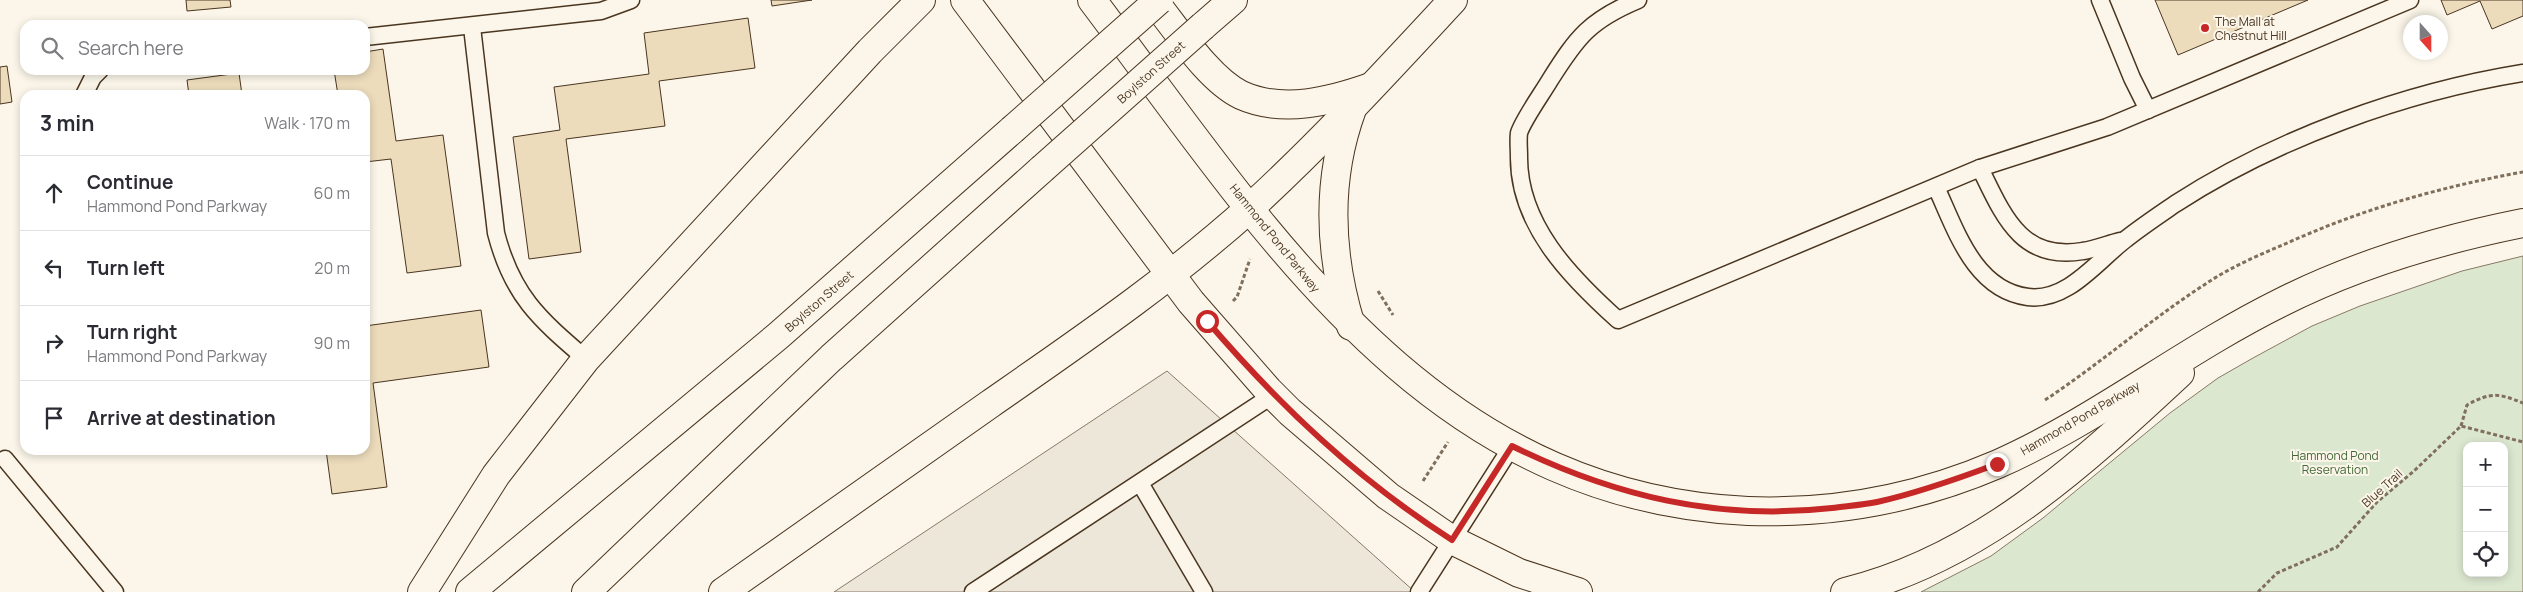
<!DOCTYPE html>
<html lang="en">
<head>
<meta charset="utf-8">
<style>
	:root { --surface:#fff; --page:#f2f2f3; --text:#2b2b33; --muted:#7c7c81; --line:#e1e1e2 }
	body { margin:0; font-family:Manrope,sans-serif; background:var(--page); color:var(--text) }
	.controls { position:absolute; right:15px; bottom:15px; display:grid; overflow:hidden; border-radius:10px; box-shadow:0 2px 8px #0003 }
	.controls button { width:45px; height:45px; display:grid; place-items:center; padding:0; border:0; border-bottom:1px solid var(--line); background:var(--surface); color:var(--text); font:25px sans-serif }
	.compass { position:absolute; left:2403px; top:15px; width:45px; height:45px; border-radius:50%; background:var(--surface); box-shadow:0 2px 8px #0003; rotate:159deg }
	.stop { position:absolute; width:15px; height:15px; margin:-11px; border:4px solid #c62828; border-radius:50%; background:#fff }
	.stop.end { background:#c62828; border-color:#fff; box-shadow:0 1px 5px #0008 }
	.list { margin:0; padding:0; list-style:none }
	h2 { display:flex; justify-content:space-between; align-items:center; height:65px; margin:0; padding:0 20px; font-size:21px }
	h2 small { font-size:16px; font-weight:400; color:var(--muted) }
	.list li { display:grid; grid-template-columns:32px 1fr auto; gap:15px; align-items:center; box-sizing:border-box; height:75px; padding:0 20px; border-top:1px solid var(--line) }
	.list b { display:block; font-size:19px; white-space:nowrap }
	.list p { margin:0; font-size:16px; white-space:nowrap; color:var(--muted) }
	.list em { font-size:16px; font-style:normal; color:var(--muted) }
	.icon { flex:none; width:28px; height:28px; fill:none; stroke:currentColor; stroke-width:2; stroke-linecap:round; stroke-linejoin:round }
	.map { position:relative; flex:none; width:2523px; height:592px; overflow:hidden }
	.search { position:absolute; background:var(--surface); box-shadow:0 2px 8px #0003; left:20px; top:20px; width:350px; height:55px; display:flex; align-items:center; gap:12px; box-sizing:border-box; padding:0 18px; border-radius:15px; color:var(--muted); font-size:19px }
	.panel { position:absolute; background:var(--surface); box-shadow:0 2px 8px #0003; left:20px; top:90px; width:350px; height:365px; border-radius:15px }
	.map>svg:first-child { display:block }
</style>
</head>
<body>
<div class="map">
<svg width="2523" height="592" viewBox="0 0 2523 592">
	<rect width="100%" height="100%" fill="#fbf6e9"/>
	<path fill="#dce7d0" stroke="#887966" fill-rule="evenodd" d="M2523 256V592H1921L1991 556 2043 518 2170 413 2218 378 2253 358 2312 326 2360 306 2462 271ZM2467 446H2504V573H2467Z"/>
	<polygon fill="#ede7d9" stroke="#887966" points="1167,371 1415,592 834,592"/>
	<g fill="#ecdcbc" stroke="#4a3520">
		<polygon points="186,0 230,0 231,7 187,11"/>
		<polygon points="771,0 812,0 772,6"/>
		<polygon points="2155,0 2308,0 2178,55"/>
		<polygon points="2441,0 2523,0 2523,16 2492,29 2480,1 2447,15"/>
		<polygon points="748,18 755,68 659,81 665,126 566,139 581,252 529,259 513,137 560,130 554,87 649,74 644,33"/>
		<polygon points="383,49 396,141 443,135 461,266 407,273 391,159 365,162 365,95 338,95 334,70 365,70 365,52"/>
		<polygon points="7,66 12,102 0,104 0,67"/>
		<polygon points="239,73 242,95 189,95 187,80"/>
		<polygon points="481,310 489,367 373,383 387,487 332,494 326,450 365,450 365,326"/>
	</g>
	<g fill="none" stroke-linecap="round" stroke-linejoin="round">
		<g stroke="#4a3520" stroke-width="19">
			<g id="service">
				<path d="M1638 0C1590 20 1577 37 1550 80 1543 92 1523 120 1519 133 1518 140 1519 149 1519 156 1518 224 1570 277 1618 320L1980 168 2107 127 2410 0"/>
				<polyline points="2100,0 2132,78 2148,110"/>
				<path d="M472 27 496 233C512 295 538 318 586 359"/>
				<polyline points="365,37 601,11 631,0"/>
				<polyline points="84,95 93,77 100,70"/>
				<path d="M1980 168C2003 215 2021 262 2083 251 2096 249 2108 244 2120 241"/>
				<path d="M1936 187C1956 230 1974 290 2028 297 2068 302 2098 260 2126 239 2141 227 2159 215 2175 204 2275 139 2405 92 2523 73"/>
				<polyline points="5,459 115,592"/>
				<polyline points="1140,483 1204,592"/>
				<polyline points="973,592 1273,395"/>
				<polyline points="1419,592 1512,446"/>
			</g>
		</g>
		<g stroke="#4a3520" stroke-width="30">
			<g id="primary">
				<polyline points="965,0 1191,302 1268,390 1290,412 1388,496 1452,540 1519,573 1578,592"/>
				<path d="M1092 0C1265 229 1427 497 1748 511 1833 514 1919 498 1998 464 2097 420 2183 351 2280 303 2357 264 2438 240 2523 223"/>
				<path d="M1845 592C1980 559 2081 465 2180 373"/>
			</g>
		</g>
		<g stroke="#4a3520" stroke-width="30">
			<g id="trunk">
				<path d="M1153 0C1176 28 1208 79 1241 95 1283 114 1331 101 1371 87"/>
				<polyline points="1203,26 1233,0"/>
				<path d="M1351 326C1329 254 1326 180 1352 109"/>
				<polyline points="422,592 496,475 586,359 870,51 921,0"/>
				<polyline points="470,592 778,336 1012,130"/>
				<polyline points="586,592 831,358 1042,169"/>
				<path d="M723 592C812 529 901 466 990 404 1079 342 1170 280 1251 207 1322 142 1387 71 1453 0"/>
			</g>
		</g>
		<g stroke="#7f6f5c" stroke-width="3" stroke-dasharray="4 2.5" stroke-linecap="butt">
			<polyline points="1378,291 1393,315"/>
			<polyline points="1233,301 1237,297 1250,259"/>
			<path d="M2045 400C2101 363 2151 319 2207 283 2231 267 2259 255 2285 244 2362 209 2440 187 2523 172"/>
			<path d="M2461 426 2467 405C2491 392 2498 393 2523 403"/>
			<polyline points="1423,481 1448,442"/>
			<polyline points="2258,592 2277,573 2337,547 2377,502 2414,471 2461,426 2523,442"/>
		</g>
		<use href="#service" stroke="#fbf6e9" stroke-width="16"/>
		<use href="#primary" stroke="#fbf6e9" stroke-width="28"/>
		<use href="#trunk" stroke="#fbf6e9" stroke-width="28"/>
		<g stroke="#4a3520" stroke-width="30" stroke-linecap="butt">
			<g id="trunk-bridge">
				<polyline points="1012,130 1159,0"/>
				<polyline points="1042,169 1203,26"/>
			</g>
		</g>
		<use href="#trunk-bridge" stroke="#fbf6e9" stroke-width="28"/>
	</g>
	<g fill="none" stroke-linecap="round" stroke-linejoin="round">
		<path stroke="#c62828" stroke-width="6" d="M1207 321C1281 407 1357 479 1452 540L1512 446C1614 496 1717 521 1832 508 1847 506 1862 505 1877 502 1918 493 1957 479 1997 464"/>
	</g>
	<circle fill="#c62828" stroke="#fbf6e9" stroke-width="2" cx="2205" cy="28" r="5"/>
	<g text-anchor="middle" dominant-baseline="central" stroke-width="4" stroke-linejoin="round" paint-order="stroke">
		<g font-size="12" fill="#4a3520" stroke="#fbf6e9" text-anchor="start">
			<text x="2215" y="21">The Mall at<tspan x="2215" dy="14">Chestnut Hill</tspan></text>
		</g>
		<g font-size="12" fill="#4a3520" stroke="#fbf6e9">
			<text transform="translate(1151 72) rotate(-42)">Boylston Street</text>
			<text transform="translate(1275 238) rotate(51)">Hammond Pond Parkway</text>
			<text transform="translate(819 301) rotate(-41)">Boylston Street</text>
			<text transform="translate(2080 418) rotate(-30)">Hammond Pond Parkway</text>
			<text transform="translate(2382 488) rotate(-42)">Blue Trail</text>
		</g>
		<g font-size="12" fill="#436837" stroke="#fbf6e9">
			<text x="2335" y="455">Hammond Pond<tspan x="2335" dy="14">Reservation</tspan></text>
		</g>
	</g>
</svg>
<div class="controls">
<button>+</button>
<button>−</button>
<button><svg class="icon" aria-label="locate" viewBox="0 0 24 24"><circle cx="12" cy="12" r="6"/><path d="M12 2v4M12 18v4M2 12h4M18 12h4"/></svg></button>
</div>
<svg class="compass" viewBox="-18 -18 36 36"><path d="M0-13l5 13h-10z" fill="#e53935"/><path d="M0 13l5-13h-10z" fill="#7c7c81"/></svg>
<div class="stop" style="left:1207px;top:321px"></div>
<div class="stop end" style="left:1997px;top:464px"></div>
<div class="search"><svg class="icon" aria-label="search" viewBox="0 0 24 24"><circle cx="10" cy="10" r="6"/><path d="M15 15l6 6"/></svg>Search here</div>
<section class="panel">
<h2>3 min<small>Walk · 170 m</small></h2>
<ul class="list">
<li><svg class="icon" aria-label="ahead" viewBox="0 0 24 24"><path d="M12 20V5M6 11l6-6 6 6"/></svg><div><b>Continue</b><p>Hammond Pond Parkway</p></div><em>60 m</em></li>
<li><svg class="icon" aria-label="left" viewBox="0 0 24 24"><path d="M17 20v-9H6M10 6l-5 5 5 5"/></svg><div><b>Turn left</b></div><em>20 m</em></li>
<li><svg class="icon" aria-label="right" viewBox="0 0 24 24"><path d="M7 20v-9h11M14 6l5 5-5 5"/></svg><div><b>Turn right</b><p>Hammond Pond Parkway</p></div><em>90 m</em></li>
<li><svg class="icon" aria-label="arrive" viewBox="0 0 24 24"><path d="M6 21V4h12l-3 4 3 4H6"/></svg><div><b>Arrive at destination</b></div></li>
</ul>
</section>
</div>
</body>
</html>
